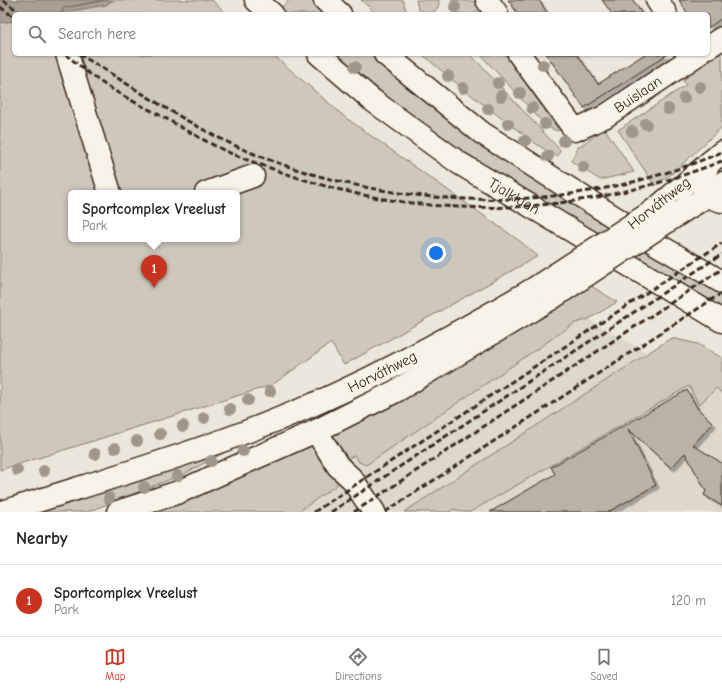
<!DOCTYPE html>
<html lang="en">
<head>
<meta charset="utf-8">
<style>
	:root { --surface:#fff; --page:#f2f2f2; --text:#222; --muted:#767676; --line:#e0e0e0; --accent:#c8321e }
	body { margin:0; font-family:"Comic Neue",sans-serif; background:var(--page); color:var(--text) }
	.you { position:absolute; left:436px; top:253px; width:14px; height:14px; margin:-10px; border:3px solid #fff; border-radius:50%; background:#1a73e8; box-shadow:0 0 0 6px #1a73e833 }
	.badge { display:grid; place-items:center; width:26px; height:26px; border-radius:50%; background:var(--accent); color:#fff; font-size:13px; font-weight:700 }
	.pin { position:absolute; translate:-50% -33px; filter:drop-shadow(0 1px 2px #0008) }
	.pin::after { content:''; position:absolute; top:21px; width:14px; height:12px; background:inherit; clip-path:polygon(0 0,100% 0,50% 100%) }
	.popup { position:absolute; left:68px; top:190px; width:172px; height:52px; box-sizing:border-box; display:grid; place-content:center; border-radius:6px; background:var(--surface); filter:drop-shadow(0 1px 3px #0005); font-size:13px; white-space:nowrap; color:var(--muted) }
	.popup b { font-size:15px; color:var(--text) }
	.popup::after { content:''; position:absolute; left:50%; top:100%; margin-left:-8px; border:8px solid transparent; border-top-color:var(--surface) }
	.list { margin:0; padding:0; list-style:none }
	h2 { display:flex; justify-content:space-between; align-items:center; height:52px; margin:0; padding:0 16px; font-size:17px }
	h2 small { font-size:13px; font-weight:400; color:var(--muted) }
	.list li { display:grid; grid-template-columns:26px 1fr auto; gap:12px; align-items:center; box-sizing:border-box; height:72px; padding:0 16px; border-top:1px solid var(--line) }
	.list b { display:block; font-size:15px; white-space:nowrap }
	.list p { margin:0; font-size:13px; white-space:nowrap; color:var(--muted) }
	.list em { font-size:13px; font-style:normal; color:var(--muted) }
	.icon { flex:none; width:22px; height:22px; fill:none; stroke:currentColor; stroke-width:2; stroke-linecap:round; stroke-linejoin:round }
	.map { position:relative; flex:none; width:722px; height:512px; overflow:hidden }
	.search { position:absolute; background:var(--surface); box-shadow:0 1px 3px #0004; left:12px; right:12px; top:12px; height:44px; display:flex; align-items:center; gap:10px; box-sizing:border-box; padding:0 14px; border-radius:6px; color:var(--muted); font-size:15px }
	.sheet { height:124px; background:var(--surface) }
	nav { display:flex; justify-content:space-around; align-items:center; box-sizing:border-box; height:56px; border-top:1px solid var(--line); background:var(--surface); font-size:11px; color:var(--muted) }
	nav a { display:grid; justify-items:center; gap:2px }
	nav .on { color:var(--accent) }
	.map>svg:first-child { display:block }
</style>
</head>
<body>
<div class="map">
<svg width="722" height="512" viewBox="0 0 722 512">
	<defs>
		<filter id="shadow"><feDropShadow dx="3.5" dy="3.5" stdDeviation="0" flood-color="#0004"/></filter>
	</defs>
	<rect width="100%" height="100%" fill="#ece7dc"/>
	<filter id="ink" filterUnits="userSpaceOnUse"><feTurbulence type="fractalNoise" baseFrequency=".025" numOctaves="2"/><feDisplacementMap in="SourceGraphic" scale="8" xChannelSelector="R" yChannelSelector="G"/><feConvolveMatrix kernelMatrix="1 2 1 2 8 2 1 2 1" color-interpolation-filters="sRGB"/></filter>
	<g filter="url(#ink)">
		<g fill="#ddd7cc">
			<polygon points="589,319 647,353 404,512 298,512 338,485 329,471 354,455 359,462 366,465 575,323"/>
			<polygon points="673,371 722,372 722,512 449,512"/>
		</g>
		<g fill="#cec8bc" stroke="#84796d" fill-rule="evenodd">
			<path d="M0 0H212L227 14H14V54H272L346 118 521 242 538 256 344 365 331 343 272 385 0 470ZM71 193H237V239H71Z"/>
			<polygon points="289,0 312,0 328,14 286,14 280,9"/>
			<polygon points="361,0 403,0 407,14 377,14"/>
			<path d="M416 0H439C440 14 427 15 418 9Z"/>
			<polygon points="452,0 483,2 485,6 473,14 453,13 450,10"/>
			<polygon points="718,50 722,57 722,127 674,172 655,186 618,130 686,85 683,80 689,76 686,72"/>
			<polygon points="334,54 373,54 418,94 580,206 722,293 722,312 489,169 401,107"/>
			<path d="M422 54H470L560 150 558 156 552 155C507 123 464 91 422 54Z"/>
			<polygon points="480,54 505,54 557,128 562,125 563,131 555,130 547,127"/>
			<polygon points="605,129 634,172 600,180 571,161 578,147"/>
			<polygon points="588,284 617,302 589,319 575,323 366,465 359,462 354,455 330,471 338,484 298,512 143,512"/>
			<polygon points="671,338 698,344 722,358 722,393 716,388 699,405 689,386 470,512 462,512 454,509 449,512 404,512"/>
			<polygon points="248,440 184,474 87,512 35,512"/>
		</g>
		<polygon fill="#a89f93" stroke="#7c7064" points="0,0 113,0 106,5 54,14 14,14 14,21 0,23"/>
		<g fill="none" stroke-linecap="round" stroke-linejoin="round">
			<polyline stroke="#67594d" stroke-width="1" points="60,14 64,8 106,0"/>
		</g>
		<g fill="#bab2a7" stroke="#3b2a1e" filter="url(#shadow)">
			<polygon points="508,0 539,0 548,14 518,14"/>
			<polygon points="602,0 633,0 642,14 612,14"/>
			<polygon points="679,0 722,0 722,18 708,28 708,14 688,14"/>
			<polygon points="546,54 577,54 598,84 645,54 668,54 584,108"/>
			<polygon points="687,390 698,409 713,423 693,445 722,463 722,506 704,495 706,491 685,453 671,468 628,429 656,485 608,512 490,512 555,474 551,467"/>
		</g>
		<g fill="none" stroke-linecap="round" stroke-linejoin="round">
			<g stroke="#3b2a1e" stroke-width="25">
				<g id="minor">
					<polyline points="487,0 497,14"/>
					<polyline points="657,0 666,14"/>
					<polyline points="708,47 722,38"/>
					<polyline points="67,54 110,193"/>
					<path id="s1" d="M519 54 575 130 604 117 698 54"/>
					<path d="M710 162 704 173 703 187C708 195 712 199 722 201"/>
					<polyline points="206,193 253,176"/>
					<polyline points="316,431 338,466 352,479 374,512"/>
				</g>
			</g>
			<g stroke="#3b2a1e" stroke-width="25">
				<g id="major">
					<polyline points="256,0 272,14"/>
					<polyline points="325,0 340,14"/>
					<path id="s2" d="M319 54 372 100 459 163 722 321"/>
					<polyline points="385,54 482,133 658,245 722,282"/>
					<polyline points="665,201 722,152"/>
					<polyline points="683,211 709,195 722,183"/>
					<path id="s3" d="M3 512C99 481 198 453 291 414 375 379 457 334 535 288"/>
					<polyline points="118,512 179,492 316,431 396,391 552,298"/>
				</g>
			</g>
			<use href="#minor" stroke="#f7f3e8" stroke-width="22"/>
			<use href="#major" stroke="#f7f3e8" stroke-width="22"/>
			<g stroke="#3b2a1e" stroke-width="3" stroke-dasharray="6 3" stroke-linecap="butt">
				<polyline points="3,0 22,14"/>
				<polyline points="0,7 14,17"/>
				<path d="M65 54C78 64 90 75 104 84 123 97 145 107 165 118 186 130 208 143 230 153 244 159 259 164 273 169 421 224 575 219 722 161"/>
				<path d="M79 54C140 91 200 134 267 159 414 214 578 214 722 152"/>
				<polyline points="314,512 722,243"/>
				<polyline points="331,512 722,254"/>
				<polyline points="354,512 722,269"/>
				<polyline points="385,512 722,293"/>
			</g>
			<g stroke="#3b2a1e" stroke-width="25" stroke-linecap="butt">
				<g id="major-bridge">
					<polyline points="535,288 650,213 665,201"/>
					<polyline points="552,298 683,211"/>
				</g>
			</g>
			<use href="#major-bridge" stroke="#f7f3e8" stroke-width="22"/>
		</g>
		<g fill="#9f958a">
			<circle cx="455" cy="7" r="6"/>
			<circle cx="543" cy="65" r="6"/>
			<circle cx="355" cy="67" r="6"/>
			<circle cx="448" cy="76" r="6"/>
			<circle cx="498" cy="83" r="6"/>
			<circle cx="700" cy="87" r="6"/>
			<circle cx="463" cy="88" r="6"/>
			<circle cx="520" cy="93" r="6"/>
			<circle cx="501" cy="96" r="6"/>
			<circle cx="684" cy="98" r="6"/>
			<circle cx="532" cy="108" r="6"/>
			<circle cx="488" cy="109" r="6"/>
			<circle cx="668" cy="109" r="6"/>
			<circle cx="508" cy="124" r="6"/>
			<circle cx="545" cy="124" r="6"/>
			<circle cx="646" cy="124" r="6"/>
			<circle cx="632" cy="131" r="6"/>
			<circle cx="525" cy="141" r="6"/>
			<circle cx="564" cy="141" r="6"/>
			<circle cx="548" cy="156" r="6"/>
			<circle cx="583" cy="167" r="6"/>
			<circle cx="270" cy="391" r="6"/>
			<circle cx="248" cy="400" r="6"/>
			<circle cx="230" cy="409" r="6"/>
			<circle cx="204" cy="418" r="6"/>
			<circle cx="183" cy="426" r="6"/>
			<circle cx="160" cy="434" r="6"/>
			<circle cx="137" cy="441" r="6"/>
			<circle cx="115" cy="448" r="6"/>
			<circle cx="243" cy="451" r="6"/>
			<circle cx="95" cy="454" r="6"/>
			<circle cx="211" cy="461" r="6"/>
			<circle cx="17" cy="470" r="6"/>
			<circle cx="44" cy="471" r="6"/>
			<circle cx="177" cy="476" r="6"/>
			<circle cx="144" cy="487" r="6"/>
			<circle cx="109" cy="498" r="6"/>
		</g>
	</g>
	<g text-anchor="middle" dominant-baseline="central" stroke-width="3" stroke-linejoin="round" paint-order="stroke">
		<g font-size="15" fill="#3b2a1e" stroke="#f7f3e8">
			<text stroke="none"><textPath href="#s1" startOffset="167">Buislaan</textPath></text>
			<text stroke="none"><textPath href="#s2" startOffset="242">Tjalklaan</textPath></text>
			<text transform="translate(659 203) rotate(-38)">Horváthweg</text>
			<text stroke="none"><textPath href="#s3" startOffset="405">Horváthweg</textPath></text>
		</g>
	</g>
</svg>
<div class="you"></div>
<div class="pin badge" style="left:154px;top:288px">1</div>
<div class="popup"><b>Sportcomplex Vreelust</b>Park</div>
<div class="search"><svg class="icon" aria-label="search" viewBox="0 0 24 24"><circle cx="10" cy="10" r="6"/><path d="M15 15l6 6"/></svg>Search here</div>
</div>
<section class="sheet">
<h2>Nearby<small></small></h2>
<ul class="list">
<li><span class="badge">1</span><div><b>Sportcomplex Vreelust</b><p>Park</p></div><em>120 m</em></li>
</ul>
</section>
<nav>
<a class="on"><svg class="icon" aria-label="map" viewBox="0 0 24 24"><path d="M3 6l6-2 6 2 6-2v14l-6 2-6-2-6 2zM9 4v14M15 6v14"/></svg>Map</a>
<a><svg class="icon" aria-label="directions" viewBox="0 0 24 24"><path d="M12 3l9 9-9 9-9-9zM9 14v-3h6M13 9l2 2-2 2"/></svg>Directions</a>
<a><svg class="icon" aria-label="saved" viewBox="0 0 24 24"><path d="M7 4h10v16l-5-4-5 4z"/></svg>Saved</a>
</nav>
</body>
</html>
